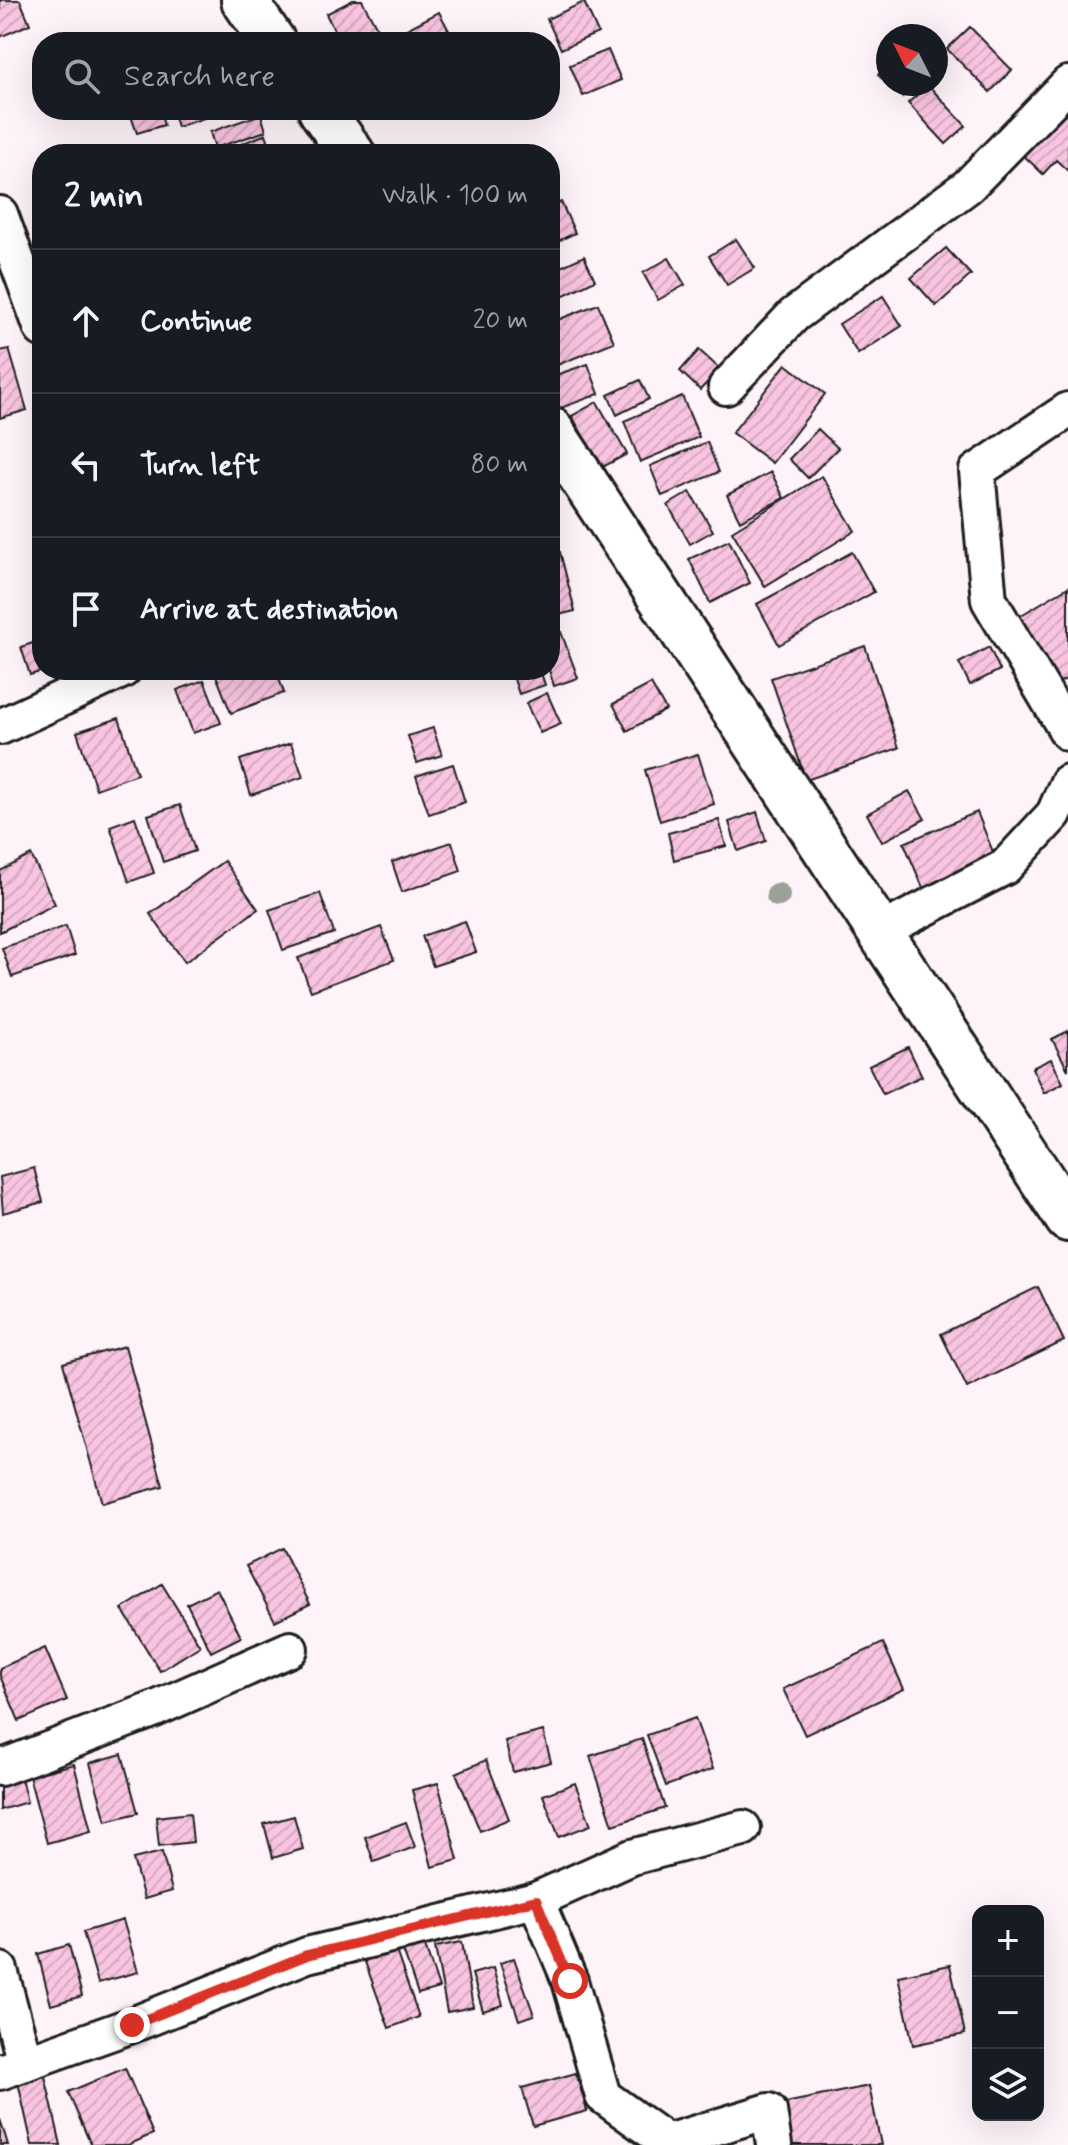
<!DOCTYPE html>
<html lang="en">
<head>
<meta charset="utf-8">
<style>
	:root { --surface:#171b24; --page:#242831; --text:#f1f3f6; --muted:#9ea1a6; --line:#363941 }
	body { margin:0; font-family:Mynerve,sans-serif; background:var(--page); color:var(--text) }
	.controls { position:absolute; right:24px; bottom:24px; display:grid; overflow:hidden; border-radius:16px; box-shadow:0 8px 32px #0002 }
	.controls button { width:72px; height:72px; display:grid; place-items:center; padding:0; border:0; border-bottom:2px solid var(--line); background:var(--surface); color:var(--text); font:40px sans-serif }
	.compass { position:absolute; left:876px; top:24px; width:72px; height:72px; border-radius:50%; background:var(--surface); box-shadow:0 8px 32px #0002; rotate:312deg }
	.stop { position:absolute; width:24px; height:24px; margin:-18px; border:6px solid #d93025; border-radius:50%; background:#fff }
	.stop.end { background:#d93025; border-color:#fff; box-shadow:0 2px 8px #0008 }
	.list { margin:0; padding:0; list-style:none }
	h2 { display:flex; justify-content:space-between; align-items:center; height:104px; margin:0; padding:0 32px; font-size:34px }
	h2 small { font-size:26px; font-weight:400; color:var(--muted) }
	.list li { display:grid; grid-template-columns:52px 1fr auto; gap:24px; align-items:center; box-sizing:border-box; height:144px; padding:0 32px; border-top:2px solid var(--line) }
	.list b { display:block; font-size:30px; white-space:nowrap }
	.list em { font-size:26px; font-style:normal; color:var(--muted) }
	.icon { flex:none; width:44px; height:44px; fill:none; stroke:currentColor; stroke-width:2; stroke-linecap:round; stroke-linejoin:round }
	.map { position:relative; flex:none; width:1068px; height:2145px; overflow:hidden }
	.search { position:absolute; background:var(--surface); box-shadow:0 8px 32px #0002; left:32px; top:32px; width:528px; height:88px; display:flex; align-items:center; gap:20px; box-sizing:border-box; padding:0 28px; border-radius:32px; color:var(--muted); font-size:30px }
	.panel { position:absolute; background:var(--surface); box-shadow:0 8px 32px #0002; left:32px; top:144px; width:528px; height:536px; border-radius:32px }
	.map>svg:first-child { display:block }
</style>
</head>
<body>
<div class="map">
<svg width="1068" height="2145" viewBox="0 0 1068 2145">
	<defs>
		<pattern id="building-hatch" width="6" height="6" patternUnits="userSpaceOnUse" patternTransform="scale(2)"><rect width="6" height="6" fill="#f9c4e1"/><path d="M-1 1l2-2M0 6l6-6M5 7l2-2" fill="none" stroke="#d5a8c0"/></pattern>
	</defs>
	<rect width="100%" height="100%" fill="#fef3f9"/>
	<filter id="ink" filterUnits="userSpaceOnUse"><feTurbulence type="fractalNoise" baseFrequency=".0125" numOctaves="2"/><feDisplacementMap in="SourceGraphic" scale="16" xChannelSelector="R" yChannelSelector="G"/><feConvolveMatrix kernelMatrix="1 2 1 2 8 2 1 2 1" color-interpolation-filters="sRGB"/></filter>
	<g filter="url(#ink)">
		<g fill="url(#building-hatch)" stroke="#1c1c1c" stroke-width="2">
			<polygon points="0,0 20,0 30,24 0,37"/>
			<polygon points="353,0 362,0 379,32 360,42 340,42 326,14"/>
			<polygon points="584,2 598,33 561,49 547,19"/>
			<polygon points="439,12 455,42 382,42"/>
			<polygon points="970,27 1012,70 990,92 947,49"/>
			<polygon points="608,50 621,80 583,96 570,65"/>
			<polygon points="888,64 888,84 915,84 902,97 878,75"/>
			<polygon points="928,85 966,126 946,144 908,103"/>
			<polygon points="139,110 159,110 164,125 137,133 130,113"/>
			<polygon points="172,110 225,110 225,111 177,127"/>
			<polygon points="1061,110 1068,116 1068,171 1056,160 1043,174 1021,153"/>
			<polygon points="261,114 266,131 215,148 210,132"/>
			<polygon points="266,134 273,154 216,154"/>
			<polygon points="561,202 575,233 550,245 550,207"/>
			<polygon points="736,239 755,268 727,285 709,256"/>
			<polygon points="946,248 971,275 936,306 911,278"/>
			<polygon points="584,256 595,280 550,302 550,272"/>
			<polygon points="669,258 685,285 658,300 643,273"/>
			<polygon points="883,296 902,326 858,354 839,324"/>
			<polygon points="598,304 614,342 552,367 550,323"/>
			<polygon points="9,349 27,410 0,418 0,351"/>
			<polygon points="699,350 720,369 700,390 680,371"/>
			<polygon points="588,364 599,394 558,409 550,377"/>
			<polygon points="786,364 825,394 772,463 732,433"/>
			<polygon points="640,380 649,399 617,415 608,395"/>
			<polygon points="682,396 699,437 640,462 624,421"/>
			<polygon points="597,402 627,454 601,468 572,416"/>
			<polygon points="818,429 838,448 808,478 789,459"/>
			<polygon points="707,442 719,472 662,496 650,466"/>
			<polygon points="771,472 784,498 740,521 727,495"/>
			<polygon points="822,476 855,531 765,586 732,531"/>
			<polygon points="690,492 713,531 690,544 668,505"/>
			<polygon points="550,510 558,535 550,537"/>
			<polygon points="729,540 750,583 710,603 689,559"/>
			<polygon points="560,552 575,611 550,617 550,554"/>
			<polygon points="852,552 874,592 779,645 757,604"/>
			<polygon points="1068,587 1068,678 1057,684 1018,617"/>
			<polygon points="561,632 578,678 554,686 549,670 550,636"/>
			<polygon points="42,640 42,670 46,670 30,675 21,647"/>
			<polygon points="865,646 899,748 806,780 771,678"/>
			<polygon points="989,647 1000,670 970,685 959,663"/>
			<polygon points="214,670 276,670 284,693 231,713"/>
			<polygon points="511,670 540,670 545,685 519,694"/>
			<polygon points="204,680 221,723 193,733 177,690"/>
			<polygon points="651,684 666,710 627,731 613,704"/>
			<polygon points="547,693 561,724 540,733 526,703"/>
			<polygon points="119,718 137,774 96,789 77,732"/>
			<polygon points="433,728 442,755 417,763 408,736"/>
			<polygon points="291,743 303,777 251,795 240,760"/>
			<polygon points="698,754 714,804 660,821 645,770"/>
			<polygon points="453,764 465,802 429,814 416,776"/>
			<polygon points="909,791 925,819 882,842 867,814"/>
			<polygon points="180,805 195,851 163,862 148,815"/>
			<polygon points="757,812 766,841 738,851 729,822"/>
			<polygon points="977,812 995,857 923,888 904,843"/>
			<polygon points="135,817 154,873 129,882 110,826"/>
			<polygon points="719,820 726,846 674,860 668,833"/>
			<polygon points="452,842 461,871 402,892 392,862"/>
			<polygon points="31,855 55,904 0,932 0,871"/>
			<polygon points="224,861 258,909 185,962 150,914"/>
			<polygon points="320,893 334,933 283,950 269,910"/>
			<polygon points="465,921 476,952 433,966 422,936"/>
			<polygon points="66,926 75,955 12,977 2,948"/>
			<polygon points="381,927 394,960 311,991 298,958"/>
			<polygon points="1068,1031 1068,1070 1052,1039"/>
			<polygon points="908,1047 922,1076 883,1094 869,1066"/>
			<polygon points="1051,1059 1063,1083 1044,1093 1032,1068"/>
			<polygon points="34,1168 43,1202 3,1213 0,1177"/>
			<polygon points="1038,1287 1064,1341 967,1388 941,1334"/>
			<polygon points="125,1346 163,1486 102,1503 63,1363"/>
			<polygon points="282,1548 310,1604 275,1621 246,1566"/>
			<polygon points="162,1584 200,1646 160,1671 122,1609"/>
			<polygon points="217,1589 241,1637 211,1652 187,1604"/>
			<polygon points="883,1643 904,1689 805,1735 783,1689"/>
			<polygon points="45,1648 67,1700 19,1721 0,1676 0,1668"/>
			<polygon points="695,1718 713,1769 666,1786 647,1735"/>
			<polygon points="543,1731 551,1762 513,1772 505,1741"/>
			<polygon points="642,1739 665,1808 613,1825 590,1756"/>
			<polygon points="122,1754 138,1813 106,1821 90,1763"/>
			<polygon points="486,1760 509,1819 480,1831 456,1773"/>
			<polygon points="74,1764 91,1831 47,1843 29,1776"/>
			<polygon points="21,1778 27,1802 0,1810 0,1784"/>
			<polygon points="438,1783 458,1860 432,1867 412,1790"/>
			<polygon points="575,1783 591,1825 559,1837 543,1795"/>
			<polygon points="190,1813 193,1842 159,1846 156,1817"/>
			<polygon points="294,1816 303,1849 273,1858 264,1824"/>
			<polygon points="406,1822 415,1847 374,1862 365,1837"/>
			<polygon points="162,1852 172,1891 144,1899 133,1859"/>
			<polygon points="123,1920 138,1972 98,1983 83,1932"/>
			<polygon points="423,1940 439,1988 418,1994 402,1947"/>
			<polygon points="462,1942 473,2007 447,2012 435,1947"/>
			<polygon points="69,1945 82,1996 51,2005 38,1954"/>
			<polygon points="395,1948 419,2017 389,2028 364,1959"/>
			<polygon points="514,1958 534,2015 519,2020 500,1963"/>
			<polygon points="950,1965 965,2034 913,2045 898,1976"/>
			<polygon points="493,1968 503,2005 483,2011 472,1974"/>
			<polygon points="125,2068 153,2134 128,2145 91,2145 68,2092"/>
			<polygon points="576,2073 587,2111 533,2126 522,2088"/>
			<polygon points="45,2076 61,2145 32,2145 18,2082"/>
			<polygon points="869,2086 881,2145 788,2145 780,2104"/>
			<polygon points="0,2119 8,2145 0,2145"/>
		</g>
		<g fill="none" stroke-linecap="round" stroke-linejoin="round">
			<g stroke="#1c1c1c" stroke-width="40">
				<g id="street">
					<polyline points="0,214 42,329"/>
					<polyline points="726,387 794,315 968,186 1068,84"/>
					<polyline points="1068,410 977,471 989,600 1068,733"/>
					<polyline points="0,727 123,670"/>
					<polyline points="879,932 1005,867 1054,814 1068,782"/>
					<polyline points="0,1768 155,1709 290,1649"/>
					<polyline points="536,1900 570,1981 603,2096 667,2142 769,2111 774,2145"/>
					<polyline points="0,1970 25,2063"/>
					<polyline points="0,2072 132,2025 307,1955 536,1900 632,1857 743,1828"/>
				</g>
			</g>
			<g stroke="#1c1c1c" stroke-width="50">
				<g id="secondary">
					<polyline points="244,0 273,42"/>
					<polyline points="321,110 352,154"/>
					<polyline points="550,429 1068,1219"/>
				</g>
			</g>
			<use href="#street" stroke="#fff" stroke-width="34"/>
			<use href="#secondary" stroke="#fff" stroke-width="44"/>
		</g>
		<circle fill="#9ba098" cx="778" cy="895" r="12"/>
	</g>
	<g fill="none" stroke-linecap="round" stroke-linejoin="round" filter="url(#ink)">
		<polyline stroke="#d93025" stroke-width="10" points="132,2025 307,1955 536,1900 570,1981"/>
	</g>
</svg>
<div class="controls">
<button>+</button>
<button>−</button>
<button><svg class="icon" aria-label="layers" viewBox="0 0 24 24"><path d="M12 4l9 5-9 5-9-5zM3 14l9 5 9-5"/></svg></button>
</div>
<svg class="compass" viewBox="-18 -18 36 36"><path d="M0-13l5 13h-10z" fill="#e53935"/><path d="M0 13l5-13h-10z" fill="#9ea1a6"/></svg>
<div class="stop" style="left:570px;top:1981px"></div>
<div class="stop end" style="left:132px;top:2025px"></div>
<div class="search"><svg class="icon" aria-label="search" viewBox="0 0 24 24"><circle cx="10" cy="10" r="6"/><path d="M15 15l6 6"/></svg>Search here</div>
<section class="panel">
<h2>2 min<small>Walk · 100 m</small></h2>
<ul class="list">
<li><svg class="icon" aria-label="ahead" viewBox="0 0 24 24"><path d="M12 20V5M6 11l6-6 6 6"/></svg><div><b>Continue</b></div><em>20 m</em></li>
<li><svg class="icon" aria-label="left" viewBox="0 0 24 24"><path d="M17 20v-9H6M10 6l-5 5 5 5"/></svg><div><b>Turn left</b></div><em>80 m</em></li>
<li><svg class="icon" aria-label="arrive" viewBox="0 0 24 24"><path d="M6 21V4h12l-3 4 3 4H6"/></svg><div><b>Arrive at destination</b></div></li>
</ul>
</section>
</div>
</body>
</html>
